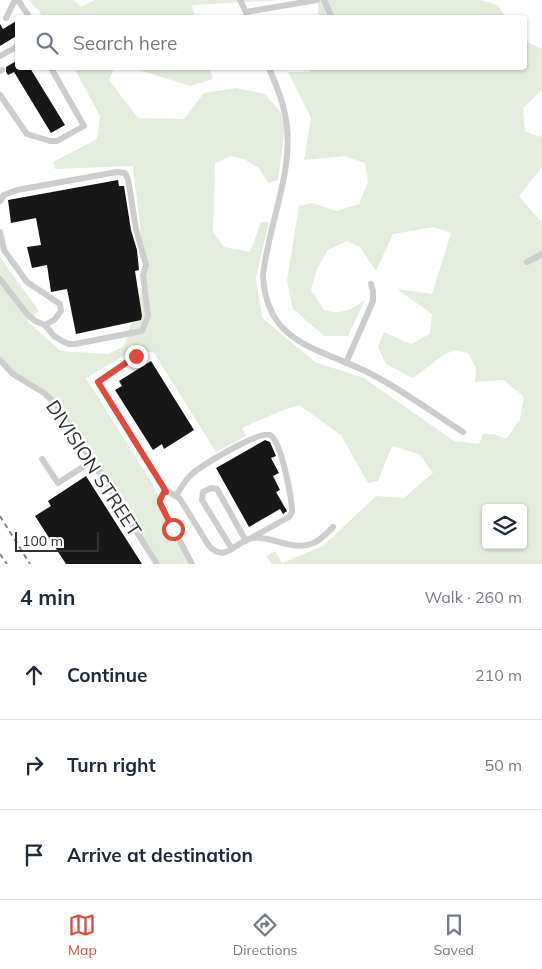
<!DOCTYPE html>
<html lang="en">
<head>
<meta charset="utf-8">
<style>
	:root { --surface:#fff; --page:#f2f2f3; --text:#1f2937; --muted:#747a83; --line:#e0e1e3; --accent:#df4a3a }
	body { margin:0; font-family:Mulish,sans-serif; background:var(--page); color:var(--text) }
	.controls { position:absolute; right:15px; bottom:15px; display:grid; overflow:hidden; border-radius:5px; box-shadow:0 1px 4px #0004 }
	.controls button { width:45px; height:45px; display:grid; place-items:center; padding:0; border:0; border-bottom:1px solid var(--line); background:var(--surface); color:var(--text); font:25px sans-serif }
	.scale { position:absolute; left:15px; bottom:12px; width:84px; box-sizing:border-box; padding-left:5px; border:2px solid #303030; border-top:0; font-size:14px; line-height:18px; white-space:nowrap; color:#303030; -webkit-text-stroke:4px #fff; paint-order:stroke }
	.stop { position:absolute; width:15px; height:15px; margin:-11px; border:4px solid #df4a3a; border-radius:50%; background:#fff }
	.stop.end { background:#df4a3a; border-color:#fff; box-shadow:0 1px 5px #0008 }
	.list { margin:0; padding:0; list-style:none }
	h2 { display:flex; justify-content:space-between; align-items:center; height:65px; margin:0; padding:0 20px; font-size:21px }
	h2 small { font-size:16px; font-weight:400; color:var(--muted) }
	.list li { display:grid; grid-template-columns:32px 1fr auto; gap:15px; align-items:center; box-sizing:border-box; height:90px; padding:0 20px; border-top:1px solid var(--line) }
	.list b { display:block; font-size:19px; white-space:nowrap }
	.list em { font-size:16px; font-style:normal; color:var(--muted) }
	.icon { flex:none; width:28px; height:28px; fill:none; stroke:currentColor; stroke-width:2; stroke-linecap:round; stroke-linejoin:round }
	.map { position:relative; flex:none; width:542px; height:564px; overflow:hidden }
	.search { position:absolute; background:var(--surface); box-shadow:0 1px 4px #0004; left:15px; right:15px; top:15px; height:55px; display:flex; align-items:center; gap:12px; box-sizing:border-box; padding:0 18px; border-radius:5px; color:var(--muted); font-size:19px }
	.sheet { height:335px; background:var(--surface) }
	nav { display:flex; justify-content:space-around; align-items:center; box-sizing:border-box; height:70px; border-top:1px solid var(--line); background:var(--surface); font-size:14px; color:var(--muted) }
	nav a { display:grid; justify-items:center; gap:2px }
	nav .on { color:var(--accent) }
	.map>svg:first-child { display:block }
</style>
</head>
<body>
<div class="map">
<svg width="542" height="564" viewBox="0 0 542 564">
	<rect width="100%" height="100%" fill="#fff"/>
	<g fill="#e4ecde" fill-rule="evenodd">
		<polygon points="29,0 74,0 81,7 95,0 284,0 192,5 195,18 44,17"/>
		<polygon points="318,0 481,0 497,5 506,17 318,18"/>
		<path d="M525 41 542 49V90L523 108 525 131 539 137 542 134V168H541L519 196 542 223V564H272L266 556 275 551 282 563 323 546 376 496 404 498 433 473 419 454 392 446 378 481 368 483 341 435 299 405 283 410 242 428 246 436 216 452 154 353 135 349 86 378 152 483 192 564H160L58 402 0 362V257L39 311 27 321 61 351 108 354 124 346 146 276 133 166 55 169 53 162 97 139 100 116 74 68H114L109 80 138 118 184 119 204 93 236 88 265 94 281 113 285 127 278 180 268 183 259 168 244 159 231 156 215 163 213 232 224 247 250 252 261 222H269L256 278 262 318 315 362 364 378 454 441 479 444 483 434H494L506 439 520 419 524 397 504 380 475 382 476 368 468 353 454 350 442 356 413 378 386 364 378 347 384 332 411 344 430 334 432 314 397 289 432 294 451 233 434 227 393 234 376 271 360 247 347 241 328 250 317 269 311 290 324 310C342 315 351 310 365 300L348 336H324L293 309 287 281 299 206 312 203 336 211 359 204 368 182 365 163 344 156 304 160 311 118 288 72H310L311 68H524ZM486 508H523V545H486Z"/>
		<polygon points="133,68 209,68 213,79 190,86"/>
	</g>
	<g fill="#171717">
		<polygon points="18,20 18,35 0,46 0,24 3,29"/>
		<polygon points="18,60 18,68 30,68 65,125 51,133 14,72 8,75 6,72 6,67"/>
		<polygon points="118,180 119,186 124,186 131,230 137,250 139,270 135,271 142,316 141,320 76,334 67,289 51,292 47,265 32,268 27,247 41,245 36,218 11,223 8,200"/>
		<polygon points="151,361 194,430 164,449 162,444 153,450 115,390 122,386 119,381"/>
		<polygon points="265,440 270,442 276,456 271,458 279,473 273,476 280,490 276,492 287,511 283,514 280,509 249,527 216,468"/>
		<polygon points="86,476 142,564 66,564 35,516 51,506 48,501"/>
	</g>
	<g fill="none" stroke-linecap="round" stroke-linejoin="round">
		<g stroke="#cdcdcd" stroke-width="6">
			<polyline points="18,0 30,18"/>
			<polyline points="240,0 246,12"/>
			<polyline points="324,0 332,18"/>
			<polyline points="6,18 15,0"/>
			<polyline points="248,18 246,12 317,0"/>
			<polyline points="0,56 18,46"/>
			<path d="M269 68C277 87 285 106 287 127 292 176 268 227 263 275 266 347 323 348 373 375 404 391 433 413 463 432"/>
			<polyline points="0,71 2,70"/>
			<polyline points="0,95 27,134 50,141 57,141 84,126 51,68"/>
			<polyline points="0,201 4,195 17,190 117,172 125,173 128,179 136,229 146,265 143,275 148,316 142,331 75,344 69,344 62,341 54,336 45,325 35,321 27,314 0,279"/>
			<polyline points="0,232 4,250 27,282 60,304 61,311 54,320 45,325"/>
			<polyline points="527,262 542,254"/>
			<polyline points="136,356 98,382 166,492"/>
			<polyline points="0,360 13,374 44,393 55,403 157,564"/>
			<polyline points="346,363 373,301 373,291 371,284"/>
			<polyline points="42,459 58,483 92,461"/>
			<path d="M176 496C180 489 184 482 189 477 198 467 258 431 270 435 281 440 292 499 292 512L289 517 253 537"/>
			<polyline points="232,549 202,500 203,492 211,488 217,489 246,541"/>
			<path d="M192 564 160 503V499L164 492H169L180 499 209 546C226 564 236 540 253 538 272 536 293 551 311 544 320 541 327 533 333 527"/>
		</g>
		<g stroke="#858585" stroke-width="2" stroke-dasharray="5 4" stroke-linecap="butt">
			<polyline points="0,516 30,564"/>
			<polyline points="0,554 7,564"/>
		</g>
	</g>
	<g fill="none" stroke-linecap="round" stroke-linejoin="round">
		<polyline stroke="#df4a3a" stroke-width="6" points="136,356 98,382 164,488 166,492 164,492 160,500 160,503 173,529"/>
	</g>
	<g text-anchor="middle" dominant-baseline="central" stroke-width="5" stroke-linejoin="round" paint-order="stroke">
		<g font-size="19" fill="#303030" stroke="#fff">
			<text transform="translate(94 468) rotate(57)">DIVISION STREET</text>
		</g>
	</g>
</svg>
<div class="controls">
<button><svg class="icon" aria-label="layers" viewBox="0 0 24 24"><path d="M12 4l9 5-9 5-9-5zM3 14l9 5 9-5"/></svg></button>
</div>
<div class="scale">100 m</div>
<div class="stop" style="left:173px;top:529px"></div>
<div class="stop end" style="left:136px;top:356px"></div>
<div class="search"><svg class="icon" aria-label="search" viewBox="0 0 24 24"><circle cx="10" cy="10" r="6"/><path d="M15 15l6 6"/></svg>Search here</div>
</div>
<section class="sheet">
<h2>4 min<small>Walk · 260 m</small></h2>
<ul class="list">
<li><svg class="icon" aria-label="ahead" viewBox="0 0 24 24"><path d="M12 20V5M6 11l6-6 6 6"/></svg><div><b>Continue</b></div><em>210 m</em></li>
<li><svg class="icon" aria-label="right" viewBox="0 0 24 24"><path d="M7 20v-9h11M14 6l5 5-5 5"/></svg><div><b>Turn right</b></div><em>50 m</em></li>
<li><svg class="icon" aria-label="arrive" viewBox="0 0 24 24"><path d="M6 21V4h12l-3 4 3 4H6"/></svg><div><b>Arrive at destination</b></div></li>
</ul>
</section>
<nav>
<a class="on"><svg class="icon" aria-label="map" viewBox="0 0 24 24"><path d="M3 6l6-2 6 2 6-2v14l-6 2-6-2-6 2zM9 4v14M15 6v14"/></svg>Map</a>
<a><svg class="icon" aria-label="directions" viewBox="0 0 24 24"><path d="M12 3l9 9-9 9-9-9zM9 14v-3h6M13 9l2 2-2 2"/></svg>Directions</a>
<a><svg class="icon" aria-label="saved" viewBox="0 0 24 24"><path d="M7 4h10v16l-5-4-5 4z"/></svg>Saved</a>
</nav>
</body>
</html>
